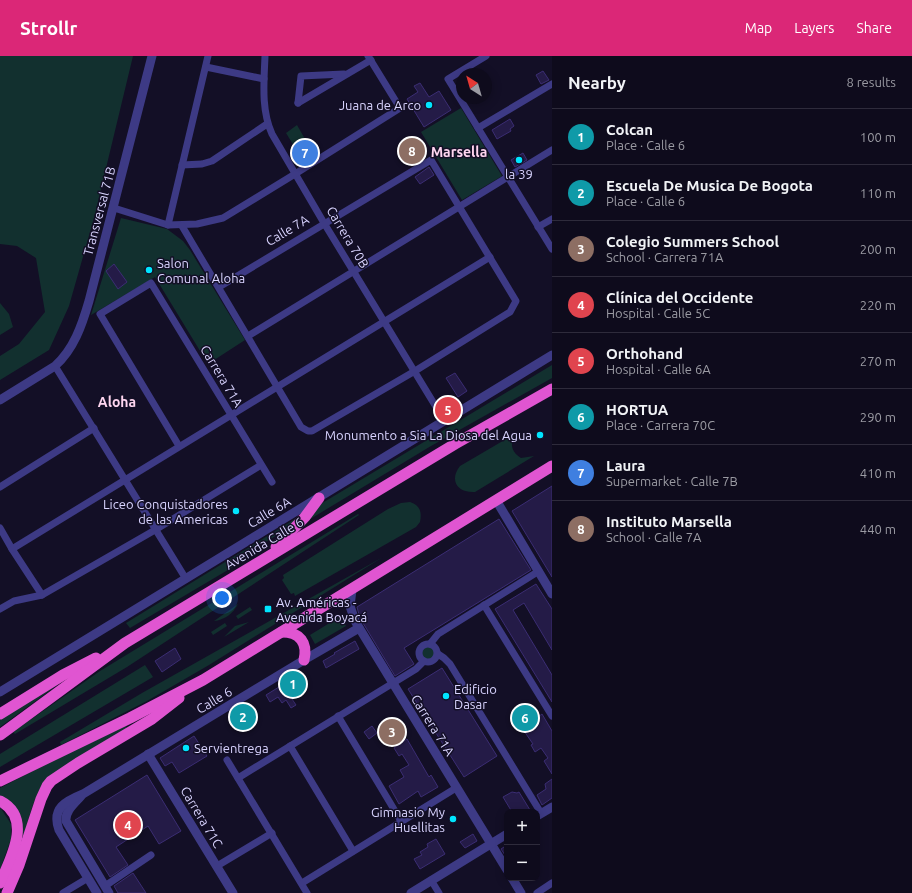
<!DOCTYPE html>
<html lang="en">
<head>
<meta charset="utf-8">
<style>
	:root { --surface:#0e0b1c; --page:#171425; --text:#f1f3f6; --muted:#9b9ba3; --line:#2e2b3b; --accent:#db2777 }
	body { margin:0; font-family:Ubuntu,sans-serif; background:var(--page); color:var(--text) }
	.controls { position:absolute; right:12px; bottom:12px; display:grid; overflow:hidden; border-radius:8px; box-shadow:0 2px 10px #0003 }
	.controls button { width:36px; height:36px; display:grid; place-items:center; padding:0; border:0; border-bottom:1px solid var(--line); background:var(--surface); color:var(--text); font:20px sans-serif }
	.compass { position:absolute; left:456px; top:12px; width:36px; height:36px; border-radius:50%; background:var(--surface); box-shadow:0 2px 10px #0003; rotate:323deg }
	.you { position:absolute; left:222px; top:542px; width:14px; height:14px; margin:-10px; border:3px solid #fff; border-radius:50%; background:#1a73e8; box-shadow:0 0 0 6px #1a73e833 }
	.badge { display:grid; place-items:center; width:26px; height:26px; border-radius:50%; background:var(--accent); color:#fff; font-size:13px; font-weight:700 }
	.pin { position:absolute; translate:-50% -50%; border:2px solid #fff; box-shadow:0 1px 4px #0006 }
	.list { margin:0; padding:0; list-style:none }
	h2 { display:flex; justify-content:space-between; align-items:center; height:52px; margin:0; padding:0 16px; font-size:17px }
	h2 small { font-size:13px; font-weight:400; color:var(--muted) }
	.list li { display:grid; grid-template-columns:26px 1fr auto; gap:12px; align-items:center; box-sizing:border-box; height:56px; padding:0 16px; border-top:1px solid var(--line) }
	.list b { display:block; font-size:15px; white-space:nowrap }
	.list p { margin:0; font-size:13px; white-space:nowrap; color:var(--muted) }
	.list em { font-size:13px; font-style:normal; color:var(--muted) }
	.map { position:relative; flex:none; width:552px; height:837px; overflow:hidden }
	header { display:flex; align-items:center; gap:24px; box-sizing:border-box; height:56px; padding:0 20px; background:var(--accent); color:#fff }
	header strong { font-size:19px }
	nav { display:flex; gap:22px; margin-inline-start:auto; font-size:14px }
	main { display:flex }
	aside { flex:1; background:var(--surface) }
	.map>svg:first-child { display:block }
</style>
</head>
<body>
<header>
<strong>Strollr</strong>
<nav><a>Map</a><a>Layers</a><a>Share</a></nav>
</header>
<main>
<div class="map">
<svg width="552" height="837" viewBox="0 0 552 837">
	<rect width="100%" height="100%" fill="#130f26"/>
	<g fill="#12302f">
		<polygon points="0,0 133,0 94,162 69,250 49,294 0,324 0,300 19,288 45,256 36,202 17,190 0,188"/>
		<polygon points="461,52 502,120 462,144 421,76"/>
		<polygon points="297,69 305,83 294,90 286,77"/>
		<polygon points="121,162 167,173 183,185 190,194 245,284 208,308 155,221 91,259"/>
		<polygon points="0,247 9,258 13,271 0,279"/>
		<polygon points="552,309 552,322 431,390 307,465 319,449"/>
		<path d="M518 376C509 385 510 395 521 402L534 400 475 436C457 437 449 424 460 410Z"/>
		<path d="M410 446C420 449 422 456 420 466L416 471 295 540 294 537 291 538 282 524 284 522 283 519 388 453 401 447Z"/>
		<polygon points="358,458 359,459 127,611 15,678 13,676 100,615"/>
		<polygon points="300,460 293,469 250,496 238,508 130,572 126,567"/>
		<polygon points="383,501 209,609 147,645 61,689 60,686 142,637"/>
		<path d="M238 548C233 558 224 564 214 565Z"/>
		<polygon points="250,551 252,554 238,563 236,560"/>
		<polygon points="341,560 346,570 315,588 310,579"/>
		<polygon points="249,566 224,581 235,570"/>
		<polygon points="225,567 227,570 213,579 211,576"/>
		<circle cx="428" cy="597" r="7"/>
		<polygon points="145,609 153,621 0,711 0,698"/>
		<polygon points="59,628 0,671 0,663"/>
		<path d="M126 670 128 674 45 726C32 743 29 763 23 783L21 765 0 740V732L70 696Z"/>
		<polygon points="0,751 11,768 11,783 0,814"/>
	</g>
	<g fill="#241b47" stroke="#3b2d73">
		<polygon points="543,15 549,24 541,28 536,19"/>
		<polygon points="420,27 429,41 439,35 451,54 424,71 407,43 418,36 414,30"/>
		<polygon points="510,63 514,70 510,73 511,75 497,83 492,74"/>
		<circle cx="305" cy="97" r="7"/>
		<polygon points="523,97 527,104 515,111 511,104"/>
		<polygon points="429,111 434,119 420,128 415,121"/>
		<polygon points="114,208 127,226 118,233 106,215"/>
		<polygon points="455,317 467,335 458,341 446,322"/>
		<polygon points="552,430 552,521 512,455"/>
		<polygon points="499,463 531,514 404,592 414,608 395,620 360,562 357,551"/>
		<polygon points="536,528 552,553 552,594 524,547 513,554 552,619 552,646 495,553"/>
		<polygon points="355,585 359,593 326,612 323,605 335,598 334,597"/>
		<polygon points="175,592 181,603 162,616 155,605"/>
		<polygon points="442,612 497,700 464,721 408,633"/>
		<polygon points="300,618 305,626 288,637 296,649 291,652 286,644 282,647 278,641 270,646 266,639"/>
		<polygon points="532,650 538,661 542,658 552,675 552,718 544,705 548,702 541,692 535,696 531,689 533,688 522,672 525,670 517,658"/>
		<polygon points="245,655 249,662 241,668 236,660"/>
		<polygon points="372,670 377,677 369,683 364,676"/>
		<polygon points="194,680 207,700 179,717 172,706 165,710 160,702"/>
		<polygon points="407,683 429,721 431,719 438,731 421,741 418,735 399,748 389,730 404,721 400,714 409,709 402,698 399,700 394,692"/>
		<polygon points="147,719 181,775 159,788 148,770 116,791 128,809 110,821 75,764"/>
		<polygon points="552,723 552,742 542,749 537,739 546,733 545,728"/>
		<polygon points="512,736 517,737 519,736 530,754 527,756 512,756 503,741"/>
		<polygon points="473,778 477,785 465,792 460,786"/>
		<polygon points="436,783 445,798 420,813 414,803 422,799 420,796 428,791 427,788"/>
		<polygon points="507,789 507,802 501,793"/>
		<polygon points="133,817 146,837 118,837 114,830"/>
	</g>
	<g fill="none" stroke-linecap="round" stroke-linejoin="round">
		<g stroke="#3d3a85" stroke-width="7">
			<path d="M265 0C264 26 261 54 272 78L324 167 444 364"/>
			<polyline points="486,0 448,23 552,193"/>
			<polyline points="206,11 264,23"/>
			<polyline points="298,47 371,4"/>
			<polyline points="298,47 301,20 344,18"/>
			<polyline points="478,72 552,28"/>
			<polyline points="182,109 202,108 212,105 267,68"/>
			<polyline points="114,152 168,169 197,168 223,162 295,118 400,52 368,0"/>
			<polyline points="168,169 208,0"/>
			<polyline points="182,170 301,371 308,375 312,375 415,315 510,256 516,245 431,104 219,231"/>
			<polyline points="538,171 552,163"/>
			<polyline points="248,280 552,94"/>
			<polyline points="55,310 186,523"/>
			<polyline points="179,390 100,258 151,227 272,426"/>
			<polyline points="0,431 94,372"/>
			<polyline points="0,472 12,493 42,539"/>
			<polyline points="12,493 490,201"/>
			<polyline points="484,549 552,660"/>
			<polyline points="0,553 14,545 42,539 155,474 261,409"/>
			<circle cx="428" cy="597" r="9"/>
			<polyline points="430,588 438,578 539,515"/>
			<polyline points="438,598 444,602 450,608 541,757"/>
			<polyline points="338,660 401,765"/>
			<polyline points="290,690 353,795"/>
			<polyline points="227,704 307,837"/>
			<polyline points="238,722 416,613 424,605"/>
			<polyline points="217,810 272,777"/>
			<polyline points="431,824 439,837"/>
			<polyline points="302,827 456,732"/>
			<polyline points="105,830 151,799"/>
			<polyline points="63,837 88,822"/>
			<polyline points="537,837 552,827"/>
		</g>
		<g stroke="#3d3a85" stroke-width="9">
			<path d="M0 344 55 310C74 293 82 269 89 245L152 0"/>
			<polyline points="496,444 552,538"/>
			<polyline points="352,534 350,550 355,565 507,814"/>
			<polyline points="0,636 552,299"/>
			<polyline points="148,698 233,837"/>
			<path d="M81 740C74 748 65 755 66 765L109 837"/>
			<polyline points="537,760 552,751"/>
			<polyline points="512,822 521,837"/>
			<path d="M97 837 59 774C51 752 66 745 83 738L304 604 359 572"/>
			<polyline points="411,837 507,778"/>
		</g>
		<g stroke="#e055d1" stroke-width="11">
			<polyline points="276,491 305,461 319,442"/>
			<path d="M282 576C300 576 308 587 304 604"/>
			<polyline points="0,658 63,619 96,602"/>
			<polyline points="0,679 125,587 455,388 552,333"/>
			<polyline points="0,725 130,662 203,624 552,410"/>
			<path d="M0 745C33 762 11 802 0 827"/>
			<polyline points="7,837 19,809 41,743 47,730 51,725 78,707 152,663 179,642"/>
		</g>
	</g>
	<g fill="#00e5ff" stroke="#130f26" stroke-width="1.5">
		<circle cx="429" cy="49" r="4"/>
		<circle cx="519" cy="104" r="4"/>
		<circle cx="149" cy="214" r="4"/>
		<circle cx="540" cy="379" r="4"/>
		<circle cx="236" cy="455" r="4"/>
		<rect x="264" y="549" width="8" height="8" rx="2"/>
		<circle cx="446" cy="640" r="4"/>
		<circle cx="186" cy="692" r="4"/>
		<circle cx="453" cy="763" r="4"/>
	</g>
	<g text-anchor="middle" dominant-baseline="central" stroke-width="3" stroke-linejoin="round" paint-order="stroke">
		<g font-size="13" fill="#d9d4ff" stroke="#130f26" text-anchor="end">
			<text x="421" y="49">Juana de Arco</text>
			<text x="519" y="118" text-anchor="middle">la 39</text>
			<text x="157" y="207" text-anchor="start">Salon<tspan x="157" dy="15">Comunal Aloha</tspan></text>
			<text x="532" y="379">Monumento a Sia La Diosa del Agua</text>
			<text x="228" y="448">Liceo Conquistadores<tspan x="228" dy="15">de las Americas</tspan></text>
			<text x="276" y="546" text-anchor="start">Av. Américas -<tspan x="276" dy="15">Avenida Boyacá</tspan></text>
			<text x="454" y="633" text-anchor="start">Edificio<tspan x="454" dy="15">Dasar</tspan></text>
			<text x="194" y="692" text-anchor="start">Servientrega</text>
			<text x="445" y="756">Gimnasio My<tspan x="445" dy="15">Huellitas</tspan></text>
		</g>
		<g font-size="13" fill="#d9d4ff" stroke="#130f26">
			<text transform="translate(99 155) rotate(-75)">Transversal 71B</text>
			<text transform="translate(287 174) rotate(-31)">Calle 7A</text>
			<text transform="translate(348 181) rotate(59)">Carrera 70B</text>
			<text transform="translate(222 320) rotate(59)">Carrera 71A</text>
			<text transform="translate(269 456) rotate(-31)">Calle 6A</text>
			<text transform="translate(264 487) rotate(-31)">Avenida Calle 6</text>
			<text transform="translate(214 644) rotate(-31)">Calle 6</text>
			<text transform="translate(433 669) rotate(58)">Carrera 71A</text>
			<text transform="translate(202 761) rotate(59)">Carrera 71C</text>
		</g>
		<g font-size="14" font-weight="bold" fill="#ffd6f0" stroke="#130f26">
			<text x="459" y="96">Marsella</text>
			<text x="117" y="346">Aloha</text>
		</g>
	</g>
</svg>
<div class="controls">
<button>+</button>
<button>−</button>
</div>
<svg class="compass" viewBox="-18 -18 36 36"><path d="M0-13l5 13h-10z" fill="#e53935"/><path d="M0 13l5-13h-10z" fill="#9b9ba3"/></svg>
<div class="you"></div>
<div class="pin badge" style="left:293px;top:628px;background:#0f9aa8">1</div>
<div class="pin badge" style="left:243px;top:661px;background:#0f9aa8">2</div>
<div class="pin badge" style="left:392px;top:676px;background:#8d6e63">3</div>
<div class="pin badge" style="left:128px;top:769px;background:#e0444e">4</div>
<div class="pin badge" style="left:448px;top:354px;background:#e0444e">5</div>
<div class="pin badge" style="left:525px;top:662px;background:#0f9aa8">6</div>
<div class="pin badge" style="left:305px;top:97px;background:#3f7fe0">7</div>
<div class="pin badge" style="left:412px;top:95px;background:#8d6e63">8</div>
</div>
<aside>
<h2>Nearby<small>8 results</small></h2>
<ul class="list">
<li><span class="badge" style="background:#0f9aa8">1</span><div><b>Colcan</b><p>Place · Calle 6</p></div><em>100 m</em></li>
<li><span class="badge" style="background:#0f9aa8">2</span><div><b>Escuela De Musica De Bogota</b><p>Place · Calle 6</p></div><em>110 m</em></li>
<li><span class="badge" style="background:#8d6e63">3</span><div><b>Colegio Summers School</b><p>School · Carrera 71A</p></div><em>200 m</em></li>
<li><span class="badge" style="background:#e0444e">4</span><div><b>Clínica del Occidente</b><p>Hospital · Calle 5C</p></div><em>220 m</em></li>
<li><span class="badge" style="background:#e0444e">5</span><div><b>Orthohand</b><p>Hospital · Calle 6A</p></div><em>270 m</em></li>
<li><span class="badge" style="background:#0f9aa8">6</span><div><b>HORTUA</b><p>Place · Carrera 70C</p></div><em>290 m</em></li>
<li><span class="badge" style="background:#3f7fe0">7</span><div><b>Laura</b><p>Supermarket · Calle 7B</p></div><em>410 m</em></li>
<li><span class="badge" style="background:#8d6e63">8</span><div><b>Instituto Marsella</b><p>School · Calle 7A</p></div><em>440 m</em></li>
</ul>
</aside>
</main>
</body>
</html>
